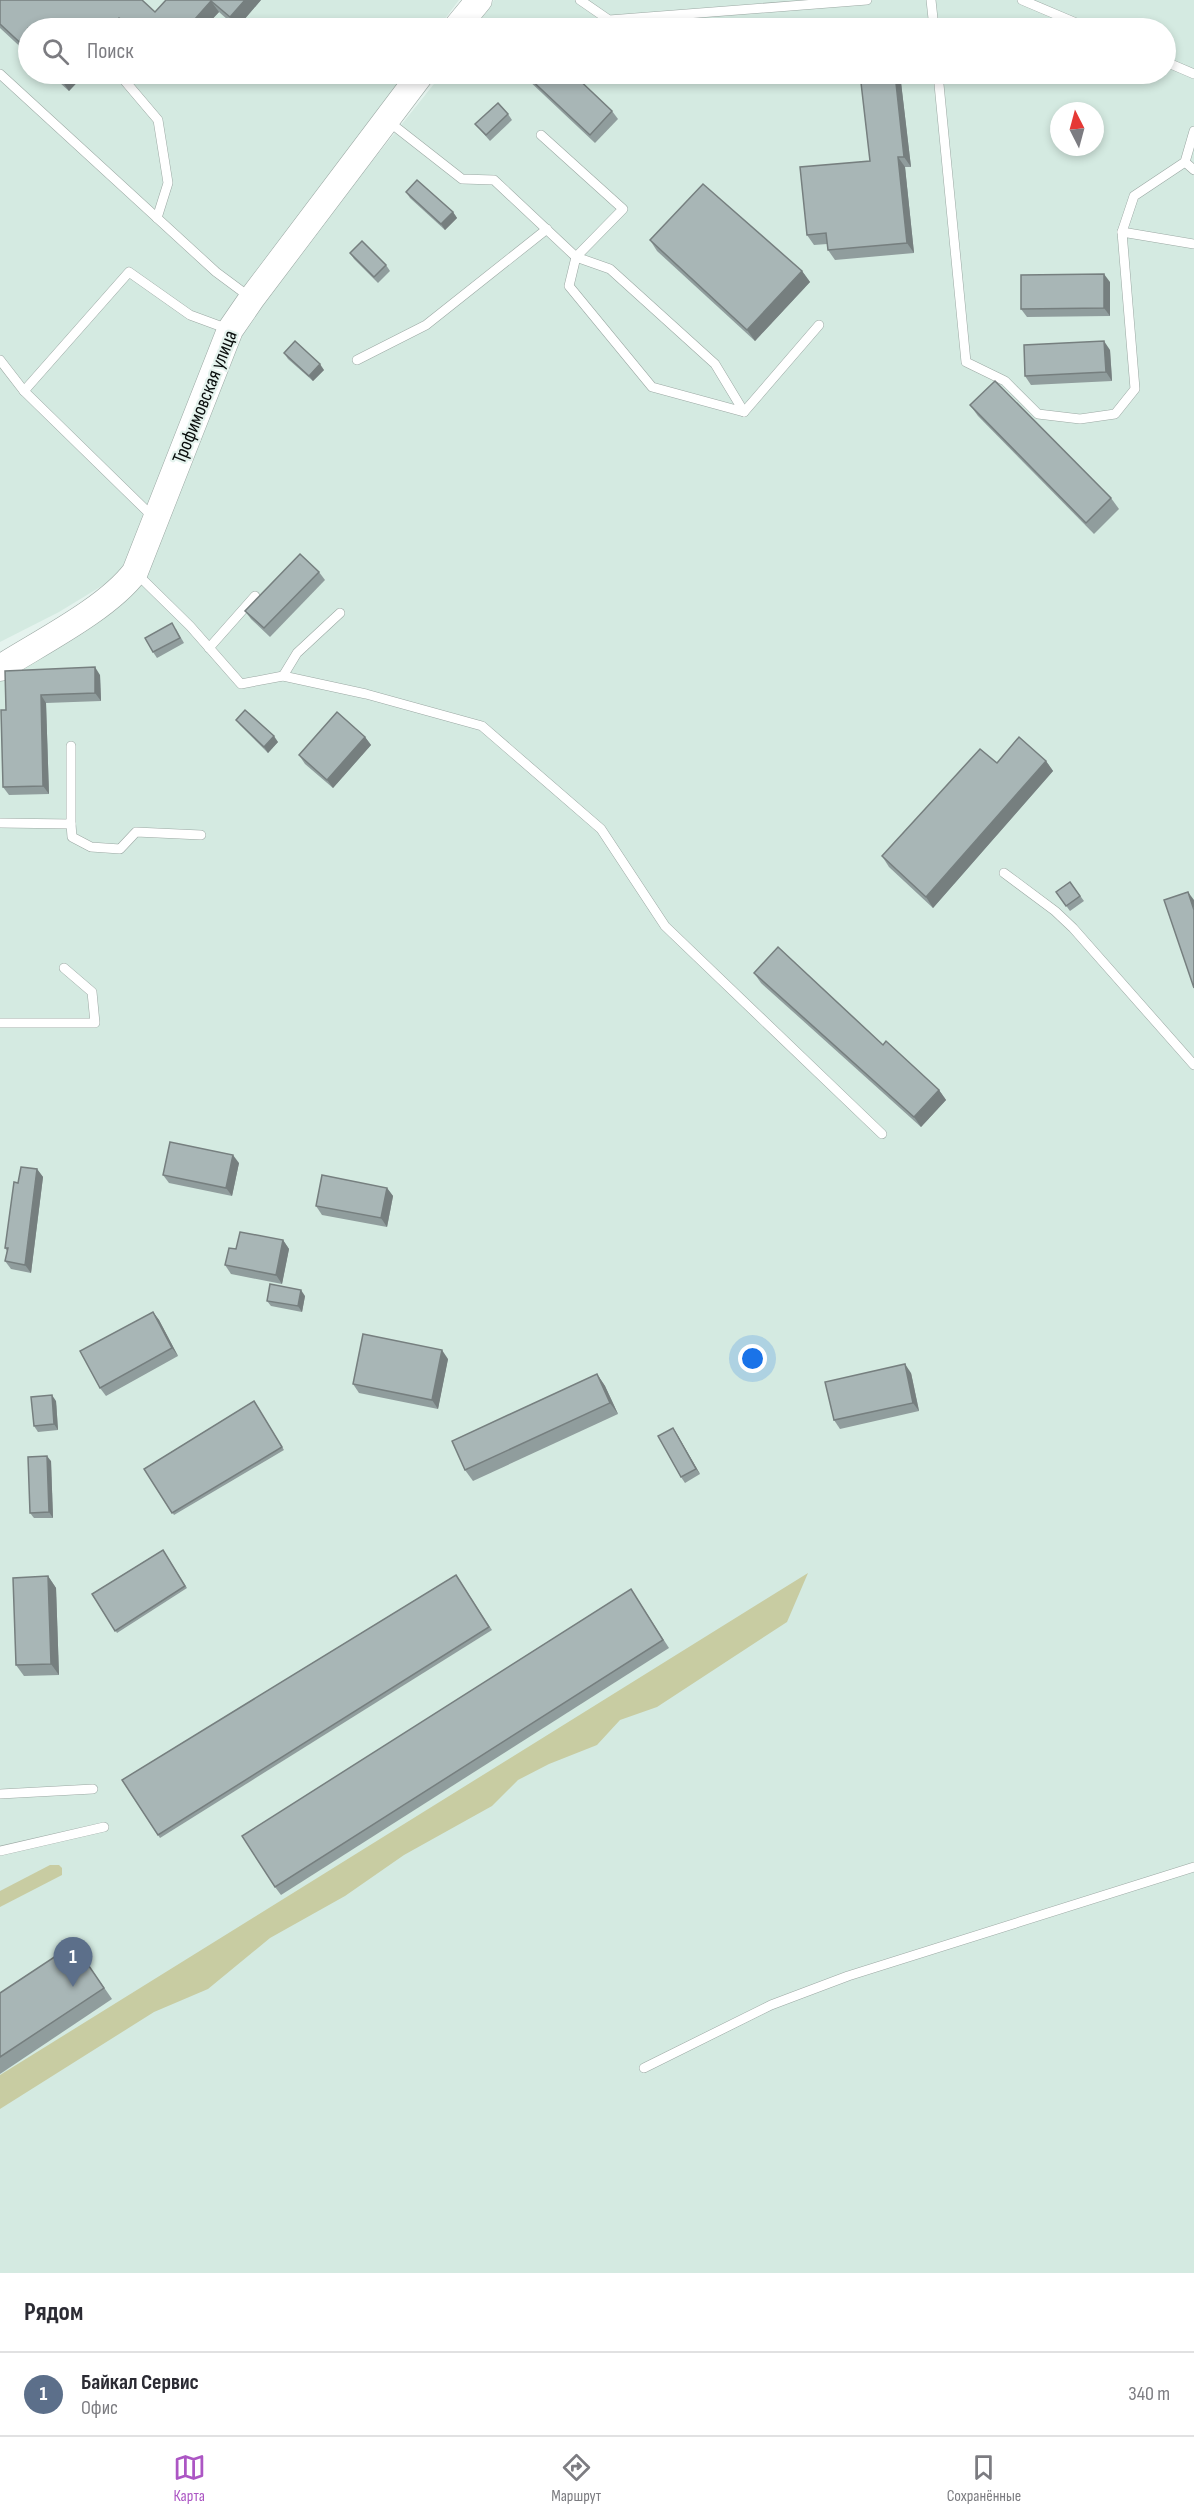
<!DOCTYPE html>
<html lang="ru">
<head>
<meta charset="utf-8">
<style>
	:root { --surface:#fff; --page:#f2f2f3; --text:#2b2b33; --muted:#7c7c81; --line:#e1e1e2; --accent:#ac56c4 }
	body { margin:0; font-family:"Sofia Sans Condensed",sans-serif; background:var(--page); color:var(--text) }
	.compass { position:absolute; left:1050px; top:102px; width:54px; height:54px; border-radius:50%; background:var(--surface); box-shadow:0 3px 9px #0003; rotate:354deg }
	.you { position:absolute; left:753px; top:1359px; width:21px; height:21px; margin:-15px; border:4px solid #fff; border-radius:50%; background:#1a73e8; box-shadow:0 0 0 9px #1a73e833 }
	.badge { display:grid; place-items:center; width:39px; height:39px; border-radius:50%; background:var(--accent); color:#fff; font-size:20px; font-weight:700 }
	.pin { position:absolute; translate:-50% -50px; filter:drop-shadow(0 2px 3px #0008) }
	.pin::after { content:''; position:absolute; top:32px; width:21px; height:18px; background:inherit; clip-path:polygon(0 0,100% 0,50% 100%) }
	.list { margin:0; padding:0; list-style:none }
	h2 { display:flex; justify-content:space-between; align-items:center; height:78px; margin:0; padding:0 24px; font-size:26px }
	h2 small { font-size:20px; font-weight:400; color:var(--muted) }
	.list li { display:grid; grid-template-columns:39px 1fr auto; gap:18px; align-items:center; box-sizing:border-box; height:84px; padding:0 24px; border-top:2px solid var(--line) }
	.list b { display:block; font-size:22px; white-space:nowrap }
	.list p { margin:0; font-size:20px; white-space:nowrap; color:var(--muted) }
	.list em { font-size:20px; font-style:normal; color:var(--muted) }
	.icon { flex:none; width:33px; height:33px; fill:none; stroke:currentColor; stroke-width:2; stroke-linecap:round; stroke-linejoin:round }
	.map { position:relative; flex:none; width:1194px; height:2273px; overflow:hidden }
	.search { position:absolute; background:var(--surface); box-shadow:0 3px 9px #0003; left:18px; right:18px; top:18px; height:66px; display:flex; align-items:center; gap:15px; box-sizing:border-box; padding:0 21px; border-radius:33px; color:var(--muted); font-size:22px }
	.sheet { height:162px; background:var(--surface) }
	nav { display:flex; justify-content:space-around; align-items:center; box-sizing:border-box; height:84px; border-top:2px solid var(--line); background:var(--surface); font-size:16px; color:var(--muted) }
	nav a { display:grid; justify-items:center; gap:3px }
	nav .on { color:var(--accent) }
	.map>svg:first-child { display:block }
</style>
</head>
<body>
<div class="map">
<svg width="1194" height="2273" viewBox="0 0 1194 2273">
	<rect width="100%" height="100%" fill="#e5f3ee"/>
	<g fill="#d4eae1" fill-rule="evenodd">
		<polygon points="0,0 459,0 438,28 28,28 28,74 404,74 234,304 123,573 59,612 0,642"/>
		<path d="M494 0H1194V2273H0V669L136 590 154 559 240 335 341 200 442 74H1166V28H474ZM1059 111H1095V147H1059Z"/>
	</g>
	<g fill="#c8cca2">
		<polygon points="808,1573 787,1622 657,1707 620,1720 597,1745 549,1764 518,1780 492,1806 404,1855 345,1896 270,1938 208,1989 154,2012 0,2109 0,2075"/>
		<polygon points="50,1865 59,1865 62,1868 62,1875 0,1907 0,1891"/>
	</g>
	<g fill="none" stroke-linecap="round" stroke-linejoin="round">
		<g stroke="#9ba8a3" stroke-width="10">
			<g id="lane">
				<polyline points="580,0 609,20 867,0"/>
				<polyline points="931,0 934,28"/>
				<polyline points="1022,0 1088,28"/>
				<polyline points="1166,62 1194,74"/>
				<polyline points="0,74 216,272 251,298"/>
				<polyline points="119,74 158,120 168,183 157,218"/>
				<polyline points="938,74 966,362 1005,381 1038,414 1080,419 1115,414 1135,389 1122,232 1194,244"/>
				<polyline points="388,121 462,179 494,180 576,257 610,269 715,364 744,412"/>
				<polyline points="541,135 623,209 576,257 569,286 652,387 744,412 819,325"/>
				<polyline points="1185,162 1194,170"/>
				<polyline points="1122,232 1134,196 1185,162 1194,131"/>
				<polyline points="0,360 24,391 153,517"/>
				<polyline points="357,360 426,325 547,229"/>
				<polyline points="24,391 129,272 190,315 228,329"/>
				<polyline points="136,573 190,626 241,684 283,676 366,694 482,726 601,829 665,926 882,1134"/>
				<polyline points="209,648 255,596"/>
				<polyline points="283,676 297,653 340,613"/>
				<polyline points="0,823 71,824 71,746"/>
				<polyline points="71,824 72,837 91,847 120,849 136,832 201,835"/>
				<polyline points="1004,873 1055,911 1073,928 1194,1065"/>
				<polyline points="0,1023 95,1023 92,992 64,968"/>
				<polyline points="0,1794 93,1789"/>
				<polyline points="0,1851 104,1827"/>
				<polyline points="644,2068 771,2005 848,1976 1194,1867"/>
			</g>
		</g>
		<g stroke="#9ba8a3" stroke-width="27">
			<g id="secondary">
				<polyline points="456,28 479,0"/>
				<path d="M0 668C41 642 107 609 135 572L230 330 252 298 421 74"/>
			</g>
		</g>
		<use href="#lane" stroke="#fff" stroke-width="9"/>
		<use href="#secondary" stroke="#fff" stroke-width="26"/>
	</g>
	<g fill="#909d9d">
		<polygon points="0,0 155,12 166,0 261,0 237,28 219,12 204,28 28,28 28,54 0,28"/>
		<polygon points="50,74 85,74 69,91"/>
		<polygon points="523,74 573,74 612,111 618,119 595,143 526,78"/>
		<polygon points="860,74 900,74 911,167 905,167 914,253 835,260 828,250 827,244 814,245 807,235 870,161"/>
		<polygon points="508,114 512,120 490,141 475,124"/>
		<polygon points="406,192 453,212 457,218 445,230 410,198"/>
		<polygon points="650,240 802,271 810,282 755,341 657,251"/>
		<polygon points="350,253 386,265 390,271 378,283 354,259"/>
		<polygon points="1110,282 1110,316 1027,317 1021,309"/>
		<polygon points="1110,350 1112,381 1031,385 1025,376"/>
		<polygon points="284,353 324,370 313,381 288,359"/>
		<polygon points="970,405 1111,498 1119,509 1094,534 978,416"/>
		<polygon points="319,572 325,580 270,637 251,619 245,611"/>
		<polygon points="176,629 184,643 157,658 153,652"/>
		<polygon points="5,671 100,675 101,701 46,703 49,794 9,795 3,787 6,710"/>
		<polygon points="236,720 278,742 268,753 240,725"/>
		<polygon points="365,737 371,745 333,788 305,764 299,755"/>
		<polygon points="1046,761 1053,771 933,908 889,867 882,856"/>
		<polygon points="1070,882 1084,901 1070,911 1056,892"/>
		<polygon points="754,973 883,1045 939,1090 946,1100 921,1127 761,983"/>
		<polygon points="239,1163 232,1196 169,1183 163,1175"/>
		<polygon points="37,1169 43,1177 31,1273 11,1269 5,1261 7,1251 5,1248 18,1183"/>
		<polygon points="387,1188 393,1196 387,1227 322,1215 316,1206"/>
		<polygon points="283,1240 289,1249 282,1284 231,1274 225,1265 236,1249"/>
		<polygon points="305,1296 302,1312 271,1306 267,1301"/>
		<polygon points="153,1312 159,1320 178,1356 106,1396 100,1388"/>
		<polygon points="448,1359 438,1409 359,1393 353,1384"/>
		<polygon points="911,1373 919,1411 840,1429 834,1420"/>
		<polygon points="597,1374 605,1386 618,1414 473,1481 465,1470"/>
		<polygon points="56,1401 58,1430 38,1432 34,1426"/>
		<polygon points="254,1401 284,1450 174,1515 144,1469"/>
		<polygon points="673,1428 700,1474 685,1483 681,1477"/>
		<polygon points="51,1461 53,1518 34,1518 30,1513"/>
		<polygon points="163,1550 187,1588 117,1633 92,1594"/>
		<polygon points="456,1575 492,1630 160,1838 122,1780"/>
		<polygon points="48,1576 56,1588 59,1675 24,1676 16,1665"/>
		<polygon points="631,1589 669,1648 281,1895 275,1887"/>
		<polygon points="74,1944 112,1999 0,2074 0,1993"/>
	</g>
	<g fill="#767f7f">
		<polygon points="245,0 261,0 237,28 230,17"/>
		<polygon points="211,1 219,12 204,28 187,28"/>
		<polygon points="119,18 127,28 110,28"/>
		<polygon points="68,74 85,74 69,91 62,81"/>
		<polygon points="895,74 900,74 911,167 904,157"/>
		<polygon points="898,157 905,167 914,253 907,243"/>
		<polygon points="453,212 457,218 445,230 441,224"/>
		<polygon points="802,271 810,282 755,341 747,330"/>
		<polygon points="1104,274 1110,282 1110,316 1104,308"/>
		<polygon points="1104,341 1110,350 1112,381 1106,372"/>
		<polygon points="320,364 324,370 313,381 309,376"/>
		<polygon points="95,667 100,675 101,701 95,693"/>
		<polygon points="41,695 46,703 49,794 43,786"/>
		<polygon points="274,736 278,742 268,753 264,747"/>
		<polygon points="365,737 371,745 333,788 327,780"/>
		<polygon points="1046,761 1053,771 933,908 926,897"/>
		<polygon points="1188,892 1194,900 1194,910"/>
		<polygon points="939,1090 946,1100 921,1127 914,1117"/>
		<polygon points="233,1155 239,1163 232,1196 226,1188"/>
		<polygon points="37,1169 43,1177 31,1273 25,1265"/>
		<polygon points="387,1188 393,1196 387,1227 381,1218"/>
		<polygon points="283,1240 289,1249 282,1284 276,1275"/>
		<polygon points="301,1290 305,1296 302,1312 298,1306"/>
		<polygon points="153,1312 159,1320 178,1356 172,1348"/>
		<polygon points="442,1350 448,1359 438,1409 432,1400"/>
		<polygon points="905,1364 911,1373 919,1411 913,1403"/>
		<polygon points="597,1374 605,1386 618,1414 610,1403"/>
		<polygon points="52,1395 56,1401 58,1430 54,1424"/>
		<polygon points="673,1428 677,1434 700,1474 696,1469"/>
		<polygon points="47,1456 51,1461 53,1518 49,1512"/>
		<polygon points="48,1576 56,1588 59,1675 51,1664"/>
	</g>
	<g fill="#a8b6b6" stroke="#767f7f" stroke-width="1.5">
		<polygon points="0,0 142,0 155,12 166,0 245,0 230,17 211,1 187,28 132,28 119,18 110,28 28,28 28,50 0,24"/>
		<polygon points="54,74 68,74 62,81"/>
		<polygon points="525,74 573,74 612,111 590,135"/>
		<polygon points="860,74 895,74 904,157 898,157 907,243 828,250 826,233 807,235 800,167 870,161"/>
		<polygon points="498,103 508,114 486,135 475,124"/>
		<polygon points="417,180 453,212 441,224 406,192"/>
		<polygon points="703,184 802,271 747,330 650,240"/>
		<polygon points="362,241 386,265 374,277 350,253"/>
		<polygon points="1104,274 1104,308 1021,309 1021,275"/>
		<polygon points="295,341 320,364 309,376 284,353"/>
		<polygon points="1104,341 1106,372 1025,376 1024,345"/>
		<polygon points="995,381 1111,498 1086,523 970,405"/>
		<polygon points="300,554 319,572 264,628 245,611"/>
		<polygon points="172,623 180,638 153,652 145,638"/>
		<polygon points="95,667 95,693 41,695 43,786 3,787 1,710 6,710 5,671"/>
		<polygon points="245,710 274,736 264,747 236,720"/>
		<polygon points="337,712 365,737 327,780 299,755"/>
		<polygon points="1019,737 1046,761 926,897 882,856 980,749 997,763"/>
		<polygon points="1070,882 1080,896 1066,906 1056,892"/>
		<polygon points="1188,892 1194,910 1194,988 1164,900"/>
		<polygon points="778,947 883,1045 886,1041 939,1090 914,1117 754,973"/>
		<polygon points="170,1142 233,1155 226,1188 163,1175"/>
		<polygon points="21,1167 37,1169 25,1265 5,1261 8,1248 5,1248 14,1182 18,1183"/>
		<polygon points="322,1175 387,1188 381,1218 316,1206"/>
		<polygon points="240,1232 283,1240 276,1275 225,1265 229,1248 236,1249"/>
		<polygon points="270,1284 301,1290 298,1306 267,1301"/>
		<polygon points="153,1312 172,1348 100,1388 80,1351"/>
		<polygon points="363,1334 442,1350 432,1400 353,1384"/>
		<polygon points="905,1364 913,1403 834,1420 825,1382"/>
		<polygon points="597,1374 610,1403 465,1470 452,1441"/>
		<polygon points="52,1395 54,1424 34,1426 31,1397"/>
		<polygon points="254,1401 282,1447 172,1513 144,1469"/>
		<polygon points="673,1428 696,1469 681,1477 658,1436"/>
		<polygon points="47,1456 49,1512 30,1513 28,1457"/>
		<polygon points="163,1550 185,1586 115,1631 92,1594"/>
		<polygon points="456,1575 489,1627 158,1835 122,1780"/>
		<polygon points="48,1576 51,1664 16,1665 13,1578"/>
		<polygon points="631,1589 663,1640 275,1887 242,1836"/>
		<polygon points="74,1944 104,1988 0,2057 0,1993"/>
	</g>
	<g text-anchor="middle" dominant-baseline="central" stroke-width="4.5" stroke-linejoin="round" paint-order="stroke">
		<g font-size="20" fill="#090d0c" stroke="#e5f3ee">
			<text transform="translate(205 397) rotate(-68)">Трофимовская улица</text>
		</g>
	</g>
</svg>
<svg class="compass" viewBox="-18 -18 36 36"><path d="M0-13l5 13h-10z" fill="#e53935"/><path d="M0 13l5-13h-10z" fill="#7c7c81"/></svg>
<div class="you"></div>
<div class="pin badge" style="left:73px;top:1987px;background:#5c6f8a">1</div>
<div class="search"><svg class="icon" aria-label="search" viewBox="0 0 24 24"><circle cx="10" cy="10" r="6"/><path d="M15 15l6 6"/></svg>Поиск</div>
</div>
<section class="sheet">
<h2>Рядом<small></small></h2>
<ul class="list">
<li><span class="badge" style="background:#5c6f8a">1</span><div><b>Байкал Сервис</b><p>Офис</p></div><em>340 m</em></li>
</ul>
</section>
<nav>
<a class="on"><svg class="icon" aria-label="map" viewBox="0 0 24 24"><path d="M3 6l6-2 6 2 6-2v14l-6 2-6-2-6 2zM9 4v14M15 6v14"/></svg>Карта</a>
<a><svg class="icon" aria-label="directions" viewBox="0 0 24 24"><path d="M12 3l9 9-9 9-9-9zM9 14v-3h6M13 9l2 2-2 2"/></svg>Маршрут</a>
<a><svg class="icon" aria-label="saved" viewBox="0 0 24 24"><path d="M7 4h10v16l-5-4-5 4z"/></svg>Сохранённые</a>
</nav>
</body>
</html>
